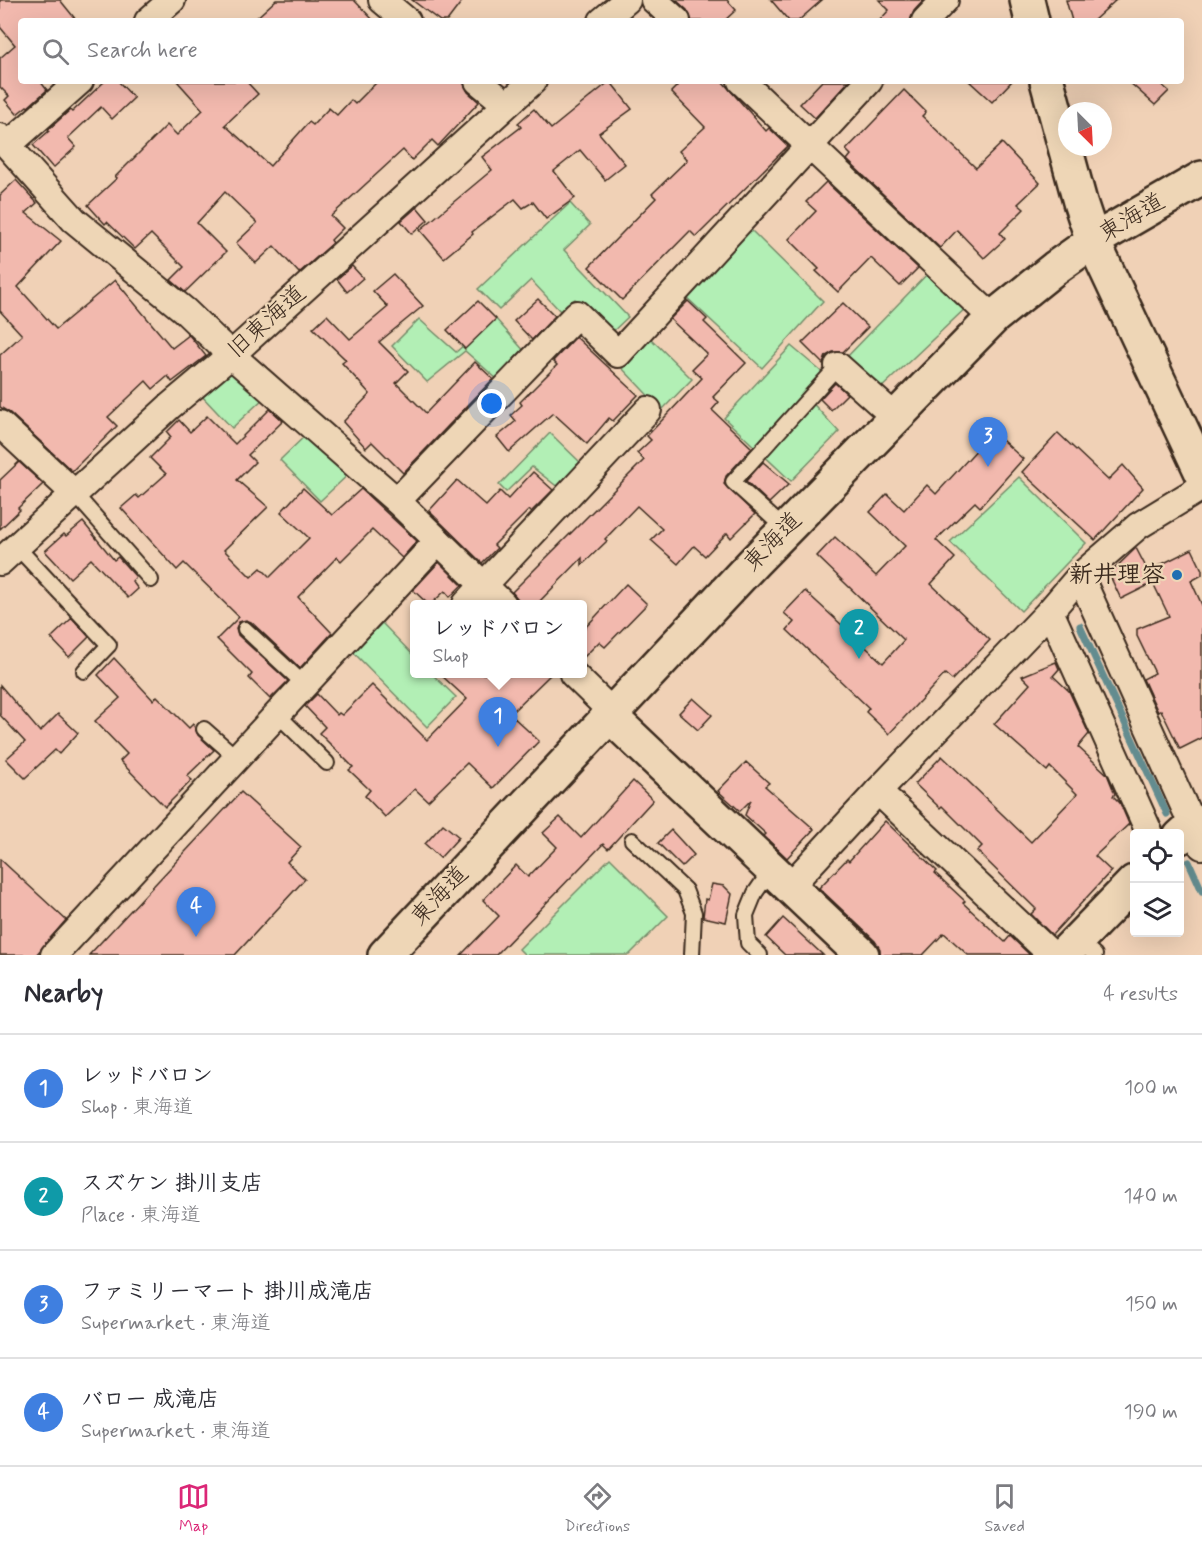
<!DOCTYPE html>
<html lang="en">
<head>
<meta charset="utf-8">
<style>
	:root { --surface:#fff; --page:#f7f7f7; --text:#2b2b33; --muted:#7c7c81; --line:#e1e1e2; --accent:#db2777 }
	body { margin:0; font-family:Mynerve,"Klee One",sans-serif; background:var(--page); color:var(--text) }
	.controls { position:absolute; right:18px; bottom:18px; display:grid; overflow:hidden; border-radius:6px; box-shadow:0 6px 24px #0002 }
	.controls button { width:54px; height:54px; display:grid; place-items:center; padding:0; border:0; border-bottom:2px solid var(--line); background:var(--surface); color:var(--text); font:30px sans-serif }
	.compass { position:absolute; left:1058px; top:102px; width:54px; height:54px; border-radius:50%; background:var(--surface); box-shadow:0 6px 24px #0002; rotate:156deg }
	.you { position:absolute; left:492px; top:404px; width:21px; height:21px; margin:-15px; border:4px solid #fff; border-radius:50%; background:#1a73e8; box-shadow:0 0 0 9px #1a73e833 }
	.badge { display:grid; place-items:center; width:39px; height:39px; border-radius:50%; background:var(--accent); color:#fff; font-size:20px; font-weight:700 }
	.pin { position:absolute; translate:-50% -50px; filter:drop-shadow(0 2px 3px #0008) }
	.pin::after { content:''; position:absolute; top:32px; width:21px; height:18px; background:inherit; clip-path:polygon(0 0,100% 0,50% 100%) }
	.popup { position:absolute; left:410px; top:600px; width:177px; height:78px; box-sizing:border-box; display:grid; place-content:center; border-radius:6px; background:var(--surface); filter:drop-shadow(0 2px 4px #0005); font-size:20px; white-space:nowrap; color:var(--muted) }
	.popup b { font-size:22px; color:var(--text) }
	.popup::after { content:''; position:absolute; left:50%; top:100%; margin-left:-12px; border:12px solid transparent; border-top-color:var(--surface) }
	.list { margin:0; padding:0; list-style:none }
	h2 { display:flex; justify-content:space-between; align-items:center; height:78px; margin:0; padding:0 24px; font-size:26px }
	h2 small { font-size:20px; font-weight:400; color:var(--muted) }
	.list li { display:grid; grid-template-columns:39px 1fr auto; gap:18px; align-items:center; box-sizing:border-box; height:108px; padding:0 24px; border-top:2px solid var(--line) }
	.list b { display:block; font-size:22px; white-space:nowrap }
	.list p { margin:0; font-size:20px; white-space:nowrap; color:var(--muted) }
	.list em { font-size:20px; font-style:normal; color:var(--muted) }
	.icon { flex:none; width:33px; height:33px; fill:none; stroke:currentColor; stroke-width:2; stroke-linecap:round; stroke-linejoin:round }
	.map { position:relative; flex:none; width:1202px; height:955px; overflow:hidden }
	.search { position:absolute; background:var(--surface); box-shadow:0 6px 24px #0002; left:18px; right:18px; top:18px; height:66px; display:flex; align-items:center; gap:15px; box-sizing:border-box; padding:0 21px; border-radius:6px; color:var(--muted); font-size:22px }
	.sheet { height:510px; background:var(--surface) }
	nav { display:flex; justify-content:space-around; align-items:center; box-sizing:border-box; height:84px; border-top:2px solid var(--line); background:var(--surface); font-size:16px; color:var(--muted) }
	nav a { display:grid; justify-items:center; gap:3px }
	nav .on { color:var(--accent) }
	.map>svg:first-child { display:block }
</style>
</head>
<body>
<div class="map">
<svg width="1202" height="955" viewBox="0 0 1202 955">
	<rect width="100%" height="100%" fill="#f0d1b6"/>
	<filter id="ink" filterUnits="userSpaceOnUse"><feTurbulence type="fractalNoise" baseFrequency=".0167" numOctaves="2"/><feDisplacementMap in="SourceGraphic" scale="12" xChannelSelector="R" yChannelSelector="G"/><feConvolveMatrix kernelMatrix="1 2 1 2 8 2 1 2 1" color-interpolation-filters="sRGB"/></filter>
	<g filter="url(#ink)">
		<g fill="#b2efb5" stroke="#768c6a" stroke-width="1.5">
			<polygon points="570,203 590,225 564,250 628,317 609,335 575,299 561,312 531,280 499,310 478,289"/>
			<polygon points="750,229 823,301 762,368 685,296"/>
			<polygon points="931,270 970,304 877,392 845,359"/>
			<polygon points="495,318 526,353 497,379 465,351 427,382 392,346 419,319 456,352"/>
			<polygon points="650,338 692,379 662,410 621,367"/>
			<polygon points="791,346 823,373 806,396 839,432 791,481 724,418"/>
			<polygon points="234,362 266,396 232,428 200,394"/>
			<polygon points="310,431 351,472 320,501 280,460"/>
			<polygon points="550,433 582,464 559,488 532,467 506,492 499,485"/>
			<polygon points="1019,477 1086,543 1021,611 950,542"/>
			<polygon points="382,623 414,656 414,674 432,674 456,697 427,727 353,652"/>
			<polygon points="610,858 668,916 629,955 525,955 519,949"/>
		</g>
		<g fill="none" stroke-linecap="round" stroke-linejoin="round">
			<g stroke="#638c8f" stroke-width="7">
				<polyline points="1080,626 1167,814"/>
				<polyline points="1189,862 1202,891"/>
			</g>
		</g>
		<g fill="#f2b9ae" stroke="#3b2a1e" stroke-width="1.5">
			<polygon points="0,0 60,0 77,21 21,21 21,81 40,81 47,90 28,107 27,106 17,114 5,100 9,96 0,87 0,58 15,45 0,27"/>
			<polygon points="276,0 354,0 374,21 253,21"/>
			<polygon points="412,0 463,0 447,21 440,21"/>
			<polygon points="676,0 727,0 736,10 724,21 692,21 687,10"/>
			<polygon points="771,0 822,0 798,21 789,21"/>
			<polygon points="879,0 924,0 914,11 910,21 879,21 889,10"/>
			<polygon points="1066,0 1116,0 1093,21 1072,21"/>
			<polygon points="105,81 118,81 134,98 112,119 101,107 68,138 76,147 53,168 33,145 49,131 48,130 70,110 72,112"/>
			<polygon points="177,81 246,81 258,94 225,125 270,166 309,122 313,125 329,108 337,115 351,100 355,104 378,81 463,81 468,92 479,102 438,146 432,140 412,160 403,150 331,216 343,228 331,240 333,243 299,273 274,246 256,263 236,243 257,223 225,192 197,223 226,252 185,292 171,280 184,267 151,234 135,249 107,222 105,224 88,205 117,178 115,177 167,125 177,135 203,110"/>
			<polygon points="610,81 632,109 599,133 625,164 605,180 580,150 554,171 575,198 546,219 533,202 523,208 515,199 472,232 473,234 444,258 420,230 492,170 482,157 521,127 518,123 534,109 551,129"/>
			<polygon points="682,81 722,81 766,131 769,128 788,146 696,237 690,231 622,300 589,267 656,198 652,194 687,160 679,151 705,127 671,92"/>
			<polygon points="822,81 849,81 815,118 800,104"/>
			<polygon points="969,81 1012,81 992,102"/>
			<polygon points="1128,81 1157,81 1169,91 1155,105"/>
			<polygon points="904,90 926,112 922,116 976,168 1002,143 1040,183 1018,204 1024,209 1000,233 1005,239 984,258 957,230 940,248 847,160 851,155 846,150"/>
			<polygon points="16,180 37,203 26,213 61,241 18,287 56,329 115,280 172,348 189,335 206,356 172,382 168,376 153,389 146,381 108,417 117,426 72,471 10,413 0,407 0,355 22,335 0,311 0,195"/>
			<polygon points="826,182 918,268 900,286 871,258 838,292 816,271 819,269 789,239 816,211 806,202"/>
			<polygon points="417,207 428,220 412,234 401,221"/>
			<polygon points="352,266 363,278 347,292 337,279"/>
			<polygon points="393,274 423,306 379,342 408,371 396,383 426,413 475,362 493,379 403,473 372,442 366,448 343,422 370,394 342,363 346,360 313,328 327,315 350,339 388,307 373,291"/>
			<polygon points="538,299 555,316 532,340 514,321"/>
			<polygon points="478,301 496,319 465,349 447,330"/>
			<polygon points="688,301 707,319 704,322 746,363 713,397 719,402 712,410 752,448 726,476 724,484 755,514 731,538 727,533 705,556 694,546 678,564 651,540 662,529 637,506 605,539 607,541 582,565 582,558 537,604 522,604 512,592 644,460 637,453 651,440 647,436 702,378 692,369 707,354 670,319"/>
			<polygon points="843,303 868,327 843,352 833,352 826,356 823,364 802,343"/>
			<polygon points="576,337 638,395 613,421 609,418 587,444 553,413 509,452 497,437 516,421 511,415 522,405 520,402 557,365 553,361"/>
			<polygon points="835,383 847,394 831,410 820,399"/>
			<polygon points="270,409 283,421 248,455 255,462 237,480 268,507 224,550 251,577 261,568 270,577 309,538 281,512 303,488 332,515 361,489 417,541 402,558 372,530 341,561 337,557 298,597 332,633 300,668 251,622 246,620 239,622 236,628 238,635 288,681 270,699 249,678 252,674 217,639 239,617 184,563 177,570 121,508 136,495 139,498 166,474 150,458 171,437 167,432 179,420 190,432 207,416 235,444"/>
			<polygon points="993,432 1023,459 980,507 975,502 936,540 955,558 931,584 990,640 952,680 945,674 889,734 866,712 869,708 787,630 794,622 784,613 805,591 883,663 904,640 817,556 835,537 876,576 905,546 870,512 887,494 904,510 927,485 936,494"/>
			<polygon points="1058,433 1108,480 1123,465 1143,488 1095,540 1022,472"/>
			<polygon points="19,462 43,484 18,508 20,510 0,529 0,480"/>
			<polygon points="763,462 789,484 769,503 746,481"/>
			<polygon points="533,472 553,490 531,512 529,510 494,545 497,548 482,563 429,511 457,480 486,506 500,491 508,499"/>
			<polygon points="83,522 114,560 118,557 136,577 132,581 138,589 128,598 91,559 70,578 45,551 64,534 66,536"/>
			<polygon points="1136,548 1148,571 1192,549 1202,570 1202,575 1191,581 1202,605 1202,738 1180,749 1161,710 1158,712 1143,679 1155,673 1137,636 1137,629 1169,616 1153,583 1121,599 1109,574"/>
			<polygon points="439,562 462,585 450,597 445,591 431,604 428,604 413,590"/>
			<polygon points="626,584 647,604 605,647 599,642 582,659 582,631"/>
			<polygon points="72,618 89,637 69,657 51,638"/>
			<polygon points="114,658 153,700 157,696 189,728 193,724 198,735 214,750 187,776 192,780 165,807 120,761 127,754 95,721 120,698 98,675"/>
			<polygon points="1056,662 1059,669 1053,676 1069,691 1089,734 1078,747 1107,774 1115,794 1113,796 1120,803 1129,824 1095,856 1111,871 1052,935 1031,914 1036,909 977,851 982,846 942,806 940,808 915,784 942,756 1031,842 1077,794 1050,767 1047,771 994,724 1030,684 1022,676"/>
			<polygon points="440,674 551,674 510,714 539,741 493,788 467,763 428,801 415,789 385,817 365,796 370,790 349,770 353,767 319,733 325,727 305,706 317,694 337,715 339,713 342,715 372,685 427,740 467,699"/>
			<polygon points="0,685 40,732 58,714 78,733 59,754 55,750 25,778 6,759 25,742 0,715"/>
			<polygon points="693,698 712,715 698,730 679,713"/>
			<polygon points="746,762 769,783 765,786 814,829 787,858 764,836 766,834 745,815 751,800 740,811 718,791"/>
			<polygon points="633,781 653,800 608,849 603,844 496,955 461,955 499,916 483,900 516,865 528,877 557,847 543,833 560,817 581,838"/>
			<polygon points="241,792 301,847 287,862 305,879 235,955 89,955"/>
			<polygon points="885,821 937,871 935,873 965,901 963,903 1005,942 1010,936 1030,955 968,955 944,933 923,955 880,955 880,949 875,941 819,888 847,859 849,861"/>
			<polygon points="443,824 459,837 440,858 425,844"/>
			<polygon points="671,830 694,855 682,867 658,843"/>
			<polygon points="0,859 66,920 36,955 0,955"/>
			<polygon points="712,884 724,886 732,894 726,922 703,917 705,899 708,900"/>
			<polygon points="783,918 823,955 785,955 766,937"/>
		</g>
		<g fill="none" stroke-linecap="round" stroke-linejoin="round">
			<g stroke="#3b2a1e" stroke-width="18">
				<g id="lane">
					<polyline points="75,494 151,580"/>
					<polyline points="786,530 733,482 838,366"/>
					<polyline points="17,547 109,645 84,671"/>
					<polyline points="245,629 305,685"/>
					<polyline points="277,714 327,763"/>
					<polyline points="204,729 237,758"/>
					<polyline points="632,840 685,890 694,913 692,955"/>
					<polyline points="1078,940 1095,955"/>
					<polyline points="760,955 748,943 746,915 755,893 771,870"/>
				</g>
			</g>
			<g stroke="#3b2a1e" stroke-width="30">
				<g id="street">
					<polyline points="382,0 407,21"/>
					<polyline points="654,0 677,21"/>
					<polyline points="148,21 172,0"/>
					<polyline points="602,21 627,0"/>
					<polyline points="925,21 945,0"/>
					<polyline points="478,81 506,104"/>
					<polyline points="741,81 980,306 994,317"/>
					<polyline points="0,137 74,220 184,310 231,355 397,501 503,604"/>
					<polyline points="8,145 80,81"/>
					<polyline points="838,366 895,417"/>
					<polyline points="0,424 75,494"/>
					<polyline points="397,501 577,314 618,354 869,81"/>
					<polyline points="0,562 170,406 231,355 533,81"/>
					<polyline points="1080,576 1202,846"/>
					<polyline points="466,604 648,410"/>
					<polyline points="1050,611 1150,834"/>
					<polyline points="573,674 612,712"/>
					<polyline points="878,791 1052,955"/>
					<polyline points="790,886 878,791 1050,611 1080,576 1138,526 1202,487"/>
					<polyline points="54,955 438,541"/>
				</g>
			</g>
			<g stroke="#3b2a1e" stroke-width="38">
				<g id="secondary">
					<polyline points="1027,0 1032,21"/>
					<polyline points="1047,81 1080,202 1093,241 1202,473"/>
					<polyline points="609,715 862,955"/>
					<polyline points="1180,837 1192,826 1202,822"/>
					<polyline points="385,955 754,562 994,317 1055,268 1093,241 1202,178"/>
					<polyline points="1063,955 1134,882"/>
				</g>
			</g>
			<use href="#lane" stroke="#eed6b6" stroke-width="14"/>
			<use href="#street" stroke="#eed6b6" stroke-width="26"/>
			<use href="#secondary" stroke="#eed6b6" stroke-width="33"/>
		</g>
	</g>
	<circle fill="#1f6fb2" stroke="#eed6b6" stroke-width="2" cx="1177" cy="575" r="6"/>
	<g text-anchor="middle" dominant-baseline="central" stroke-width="4.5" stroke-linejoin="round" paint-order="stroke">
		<g font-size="24" fill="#3b2a1e" stroke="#eed6b6">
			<text transform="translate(1132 218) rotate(-31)">東海道</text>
			<text transform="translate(267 322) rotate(-42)">旧東海道</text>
			<text transform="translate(773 542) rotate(-46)">東海道</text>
			<text transform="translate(440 896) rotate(-47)">東海道</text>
		</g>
		<g font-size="24" font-weight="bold" fill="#3b2a1e" stroke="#eed6b6" text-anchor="end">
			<text x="1165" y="575">新井理容</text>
		</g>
	</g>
</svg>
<div class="controls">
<button><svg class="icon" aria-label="locate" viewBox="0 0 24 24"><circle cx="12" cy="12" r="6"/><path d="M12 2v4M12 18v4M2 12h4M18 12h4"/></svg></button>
<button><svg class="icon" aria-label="layers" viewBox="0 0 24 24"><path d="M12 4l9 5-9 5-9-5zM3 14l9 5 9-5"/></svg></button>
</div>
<svg class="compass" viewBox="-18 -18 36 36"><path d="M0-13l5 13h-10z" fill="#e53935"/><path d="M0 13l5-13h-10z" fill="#7c7c81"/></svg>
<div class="you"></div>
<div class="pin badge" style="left:498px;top:747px;background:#3f7fe0">1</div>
<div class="popup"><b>レッドバロン</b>Shop</div>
<div class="pin badge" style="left:859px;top:659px;background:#0f9aa8">2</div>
<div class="pin badge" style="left:988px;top:467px;background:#3f7fe0">3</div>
<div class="pin badge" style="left:196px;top:937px;background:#3f7fe0">4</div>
<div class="search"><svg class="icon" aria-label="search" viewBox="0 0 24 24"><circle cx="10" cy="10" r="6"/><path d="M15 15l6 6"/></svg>Search here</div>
</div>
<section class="sheet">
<h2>Nearby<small>4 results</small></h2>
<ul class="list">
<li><span class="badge" style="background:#3f7fe0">1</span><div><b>レッドバロン</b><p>Shop · 東海道</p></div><em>100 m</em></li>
<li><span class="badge" style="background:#0f9aa8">2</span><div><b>スズケン 掛川支店</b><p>Place · 東海道</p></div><em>140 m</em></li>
<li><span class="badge" style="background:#3f7fe0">3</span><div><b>ファミリーマート 掛川成滝店</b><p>Supermarket · 東海道</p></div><em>150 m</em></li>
<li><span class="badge" style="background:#3f7fe0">4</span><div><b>バロー 成滝店</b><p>Supermarket · 東海道</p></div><em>190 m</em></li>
</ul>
</section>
<nav>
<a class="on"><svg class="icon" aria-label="map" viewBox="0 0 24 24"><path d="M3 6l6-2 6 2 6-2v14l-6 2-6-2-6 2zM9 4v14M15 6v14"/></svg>Map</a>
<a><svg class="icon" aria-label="directions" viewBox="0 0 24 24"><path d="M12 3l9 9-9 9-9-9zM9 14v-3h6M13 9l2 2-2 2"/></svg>Directions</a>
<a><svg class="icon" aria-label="saved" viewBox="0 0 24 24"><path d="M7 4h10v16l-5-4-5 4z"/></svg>Saved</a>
</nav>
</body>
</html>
